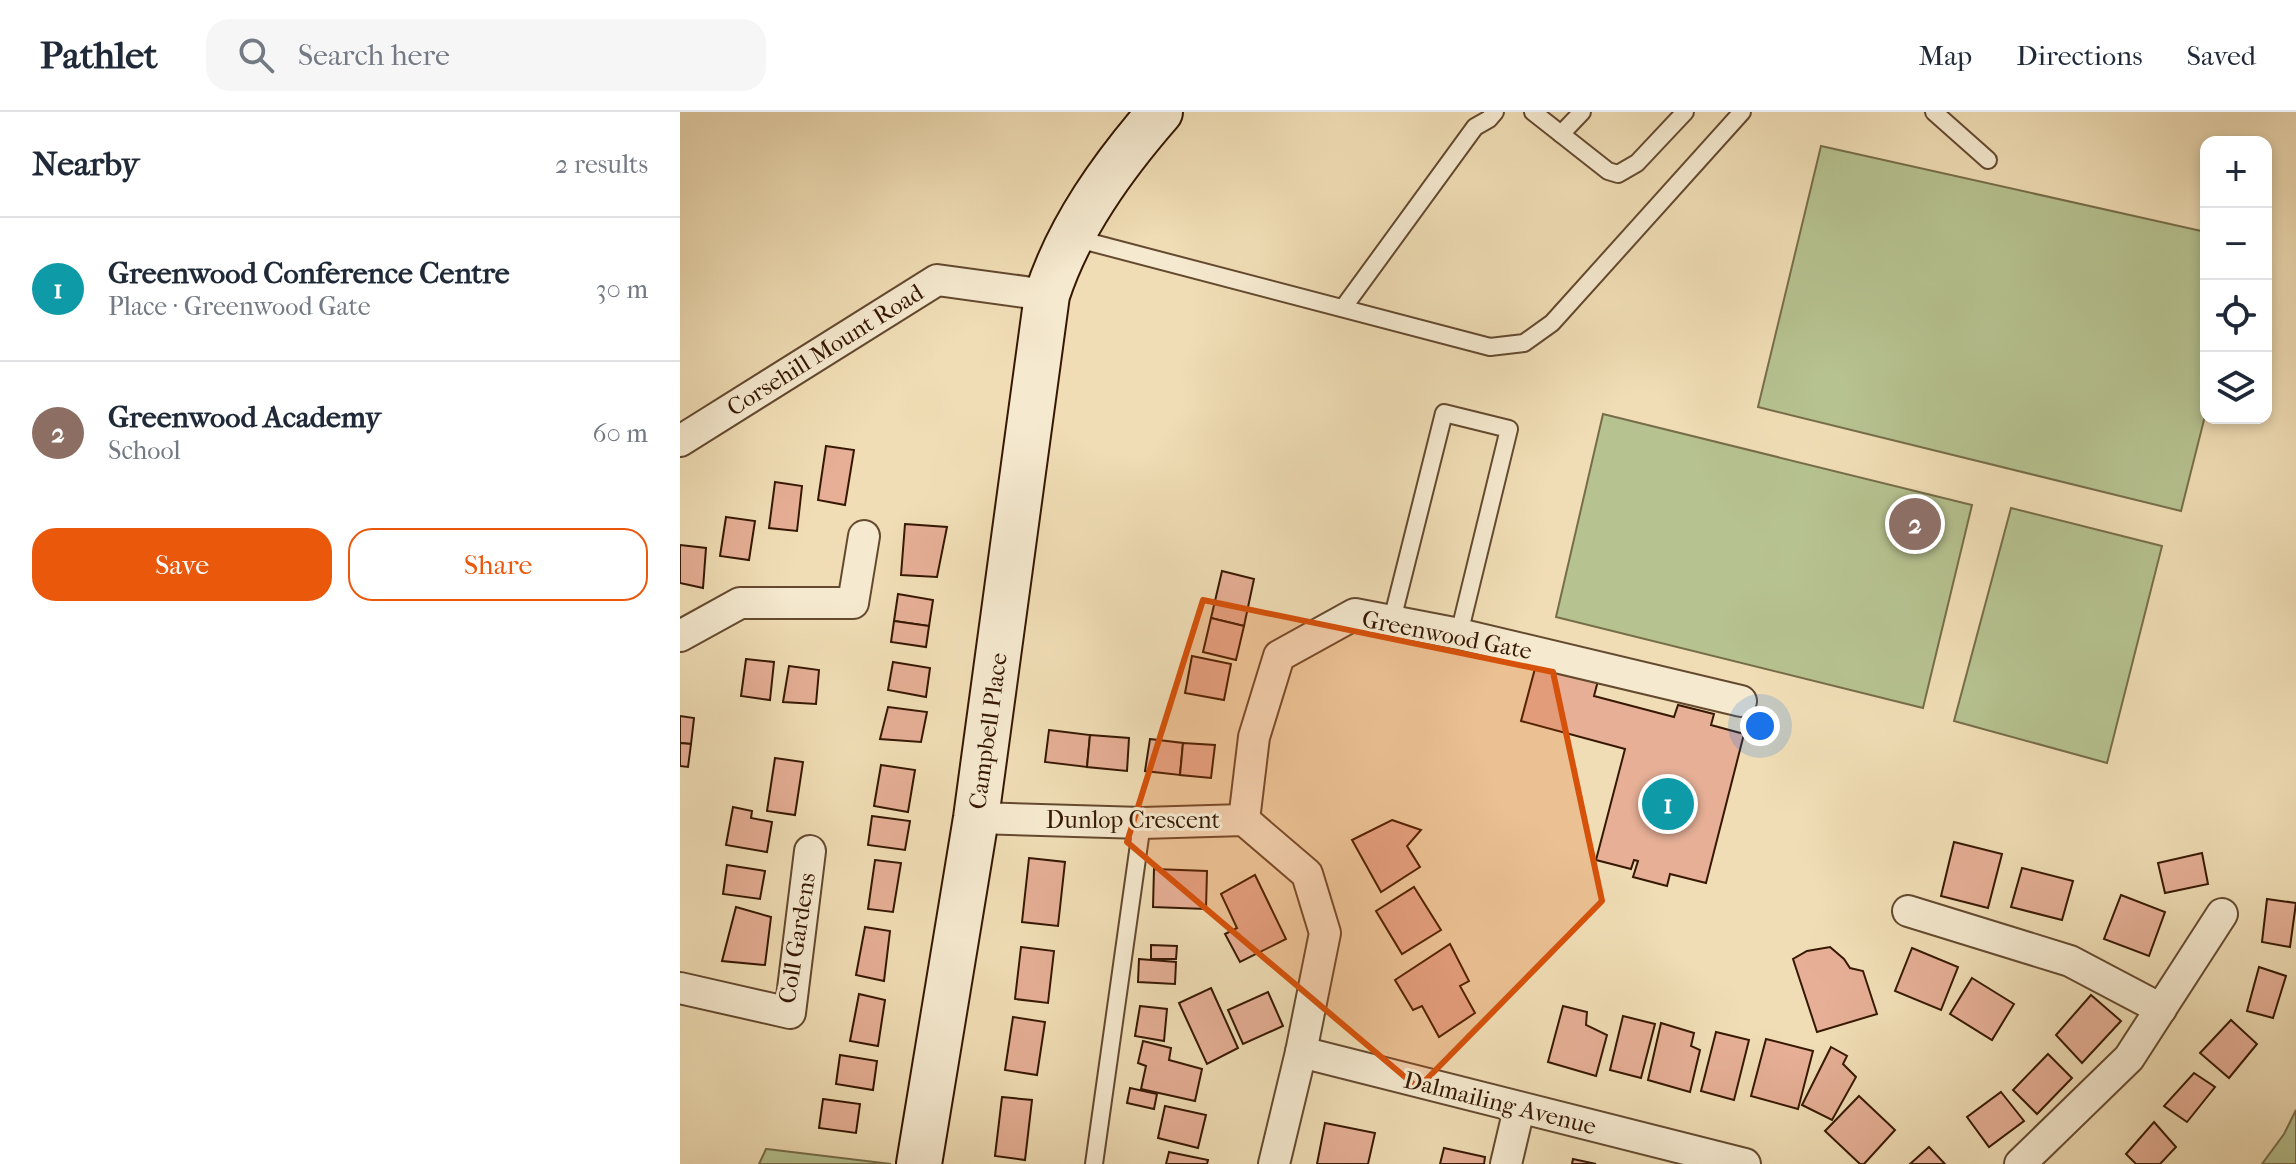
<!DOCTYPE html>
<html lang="en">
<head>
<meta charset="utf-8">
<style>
	:root { --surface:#fff; --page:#f6f6f7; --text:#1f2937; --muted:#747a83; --line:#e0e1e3; --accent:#ea580c }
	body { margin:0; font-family:"IM FELL French Canon",serif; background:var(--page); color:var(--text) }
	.controls { position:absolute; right:24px; top:24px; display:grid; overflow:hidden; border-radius:16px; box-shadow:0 4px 12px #0003 }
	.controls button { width:72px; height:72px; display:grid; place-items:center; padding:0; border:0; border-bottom:2px solid var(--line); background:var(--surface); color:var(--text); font:40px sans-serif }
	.you { position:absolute; left:1080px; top:614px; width:28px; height:28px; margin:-20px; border:6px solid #fff; border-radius:50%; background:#1a73e8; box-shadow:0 0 0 12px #1a73e833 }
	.badge { display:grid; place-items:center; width:52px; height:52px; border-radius:50%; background:var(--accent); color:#fff; font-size:26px; font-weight:700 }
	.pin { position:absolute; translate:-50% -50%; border:4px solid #fff; box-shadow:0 2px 8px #0006 }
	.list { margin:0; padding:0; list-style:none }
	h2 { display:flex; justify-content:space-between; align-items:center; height:104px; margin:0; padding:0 32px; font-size:34px }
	h2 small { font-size:26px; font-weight:400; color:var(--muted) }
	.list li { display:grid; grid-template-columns:52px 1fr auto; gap:24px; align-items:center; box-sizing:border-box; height:144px; padding:0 32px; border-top:2px solid var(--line) }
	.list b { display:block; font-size:30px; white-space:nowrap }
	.list p { margin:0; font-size:26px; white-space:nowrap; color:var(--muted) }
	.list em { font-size:26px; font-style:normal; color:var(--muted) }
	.actions { display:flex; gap:16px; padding:24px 32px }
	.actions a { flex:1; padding:18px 0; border:2px solid var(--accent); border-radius:24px; text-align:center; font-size:28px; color:var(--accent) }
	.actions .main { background:var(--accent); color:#fff }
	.icon { flex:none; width:44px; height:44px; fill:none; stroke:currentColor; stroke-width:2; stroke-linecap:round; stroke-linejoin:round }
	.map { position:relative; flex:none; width:1616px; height:1052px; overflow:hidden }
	header { display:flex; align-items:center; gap:48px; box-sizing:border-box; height:112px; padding:0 40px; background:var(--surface); border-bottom:2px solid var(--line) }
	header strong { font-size:38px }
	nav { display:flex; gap:44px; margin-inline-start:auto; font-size:28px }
	.search { width:560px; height:72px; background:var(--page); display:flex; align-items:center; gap:20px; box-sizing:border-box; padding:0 28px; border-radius:24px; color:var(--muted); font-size:30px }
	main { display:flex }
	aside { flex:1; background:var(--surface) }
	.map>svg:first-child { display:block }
</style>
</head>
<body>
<header>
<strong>Pathlet</strong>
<div class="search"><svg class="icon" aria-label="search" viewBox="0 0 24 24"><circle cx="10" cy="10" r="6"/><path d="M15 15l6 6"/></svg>Search here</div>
<nav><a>Map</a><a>Directions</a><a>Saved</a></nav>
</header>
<main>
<aside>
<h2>Nearby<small>2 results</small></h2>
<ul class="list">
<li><span class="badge" style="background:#0f9aa8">1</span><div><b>Greenwood Conference Centre</b><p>Place · Greenwood Gate</p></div><em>30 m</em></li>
<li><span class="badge" style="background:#8d6e63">2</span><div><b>Greenwood Academy</b><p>School</p></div><em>60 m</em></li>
</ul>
<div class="actions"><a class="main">Save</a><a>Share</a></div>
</aside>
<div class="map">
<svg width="1616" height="1052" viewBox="0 0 1616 1052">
	<rect width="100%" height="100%" fill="#f0ddb5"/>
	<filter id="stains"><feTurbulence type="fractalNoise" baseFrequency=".0025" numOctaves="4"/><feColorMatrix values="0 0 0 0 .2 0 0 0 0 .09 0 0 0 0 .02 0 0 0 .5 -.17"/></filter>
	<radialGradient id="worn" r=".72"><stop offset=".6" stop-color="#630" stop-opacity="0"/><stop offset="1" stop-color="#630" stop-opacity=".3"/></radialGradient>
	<g fill="#b6c290" stroke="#766d49" stroke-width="2">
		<polygon points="1141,34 1526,120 1526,300 1501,399 1078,295"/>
		<polygon points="923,302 1292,393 1243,596 876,505"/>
		<polygon points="1331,396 1482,434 1427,651 1274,609"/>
		<polygon points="1616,998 1616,1052 1582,1052 1604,1022"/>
		<polygon points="86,1037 87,1037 211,1052 79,1052"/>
	</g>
	<g fill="#e6af96" stroke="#361802" stroke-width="2">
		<polygon points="146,334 174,338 165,393 138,388"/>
		<polygon points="95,370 122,374 117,419 89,416"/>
		<polygon points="46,405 75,409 69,448 40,444"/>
		<polygon points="225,412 267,415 257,465 221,463"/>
		<polygon points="0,433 26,436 23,476 0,471"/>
		<polygon points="542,459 574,467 564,514 531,506"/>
		<polygon points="218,482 253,488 249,514 214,509"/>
		<polygon points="531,506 564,514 556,548 523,540"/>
		<polygon points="214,509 249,514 246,535 211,530"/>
		<polygon points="512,544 551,552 544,588 505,581"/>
		<polygon points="66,547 94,550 90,588 61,584"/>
		<polygon points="857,549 919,565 914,584 994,605 998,593 1034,602 1031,613 1064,622 1026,771 990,762 987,774 953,765 958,749 954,748 951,757 916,748 945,637 841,609"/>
		<polygon points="213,550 250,556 246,585 208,578"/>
		<polygon points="109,554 139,558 136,592 103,590"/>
		<polygon points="208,595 247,600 241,630 200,627"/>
		<polygon points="0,604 14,606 11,632 0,631"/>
		<polygon points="369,618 410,623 407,655 365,650"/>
		<polygon points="410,623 449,626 447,659 407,655"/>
		<polygon points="470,627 503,631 500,663 465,659"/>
		<polygon points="0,631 11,632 8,655 0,654"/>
		<polygon points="503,631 535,633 531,666 500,663"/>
		<polygon points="95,646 123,650 115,703 87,699"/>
		<polygon points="201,653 235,658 228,700 194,694"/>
		<polygon points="53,695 72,699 71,706 92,710 87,740 46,733"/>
		<polygon points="192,704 230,709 225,738 188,733"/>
		<polygon points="712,708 741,718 727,734 740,755 701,780 672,728"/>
		<polygon points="1274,730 1322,742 1308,796 1261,784"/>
		<polygon points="1522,741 1528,772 1485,781 1478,751"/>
		<polygon points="349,746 385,750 378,814 342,810"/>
		<polygon points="195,748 221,751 213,800 188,797"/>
		<polygon points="47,753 85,759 80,787 43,782"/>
		<polygon points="1342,756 1393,769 1382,808 1331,795"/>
		<polygon points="474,757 527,759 526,797 473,795"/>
		<polygon points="575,763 606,827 560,850 545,822 557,816 541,782"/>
		<polygon points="734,775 761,818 722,842 696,799"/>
		<polygon points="1441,783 1485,800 1469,844 1424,827"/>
		<polygon points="1587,787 1616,791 1610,835 1582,830"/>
		<polygon points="56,795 91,805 85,853 42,849"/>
		<polygon points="185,815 210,819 204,869 176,863"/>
		<polygon points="770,832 789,869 780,874 795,901 759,925 742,894 733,898 715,868"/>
		<polygon points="471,833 497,834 496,847 471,847"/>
		<polygon points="341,835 374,839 368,891 335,887"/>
		<polygon points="1150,835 1164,847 1170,856 1183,859 1197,902 1137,920 1113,847 1127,839"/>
		<polygon points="1232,836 1278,855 1261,898 1215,879"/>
		<polygon points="459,847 496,850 495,872 458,870"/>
		<polygon points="1579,855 1606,864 1593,906 1567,899"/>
		<polygon points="1292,866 1334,892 1312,928 1270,902"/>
		<polygon points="531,876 558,936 527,952 499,891"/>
		<polygon points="588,880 603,914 563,932 548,898"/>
		<polygon points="179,882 205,888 198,934 170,929"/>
		<polygon points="1411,883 1441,909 1402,951 1376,923"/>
		<polygon points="460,894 487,897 484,929 455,924"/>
		<polygon points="883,894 907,900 906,913 927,923 916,964 868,950"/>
		<polygon points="943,904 975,912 961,966 930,958"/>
		<polygon points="333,905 365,910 357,963 325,958"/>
		<polygon points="1551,908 1577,932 1549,966 1520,941"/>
		<polygon points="981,911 1014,921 1011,934 1020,938 1010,980 968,968"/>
		<polygon points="1036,920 1069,928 1054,988 1021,979"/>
		<polygon points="1086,927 1133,939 1118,997 1071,984"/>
		<polygon points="463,929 491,936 489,948 522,957 515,989 461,977 466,954 458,951"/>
		<polygon points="1151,935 1167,944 1163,952 1176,965 1152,1008 1122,993"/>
		<polygon points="1368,942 1392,966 1357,1002 1333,978"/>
		<polygon points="160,943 197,949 193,978 156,972"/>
		<polygon points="1514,961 1535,975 1507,1010 1484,994"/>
		<polygon points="450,976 477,982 474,997 447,991"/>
		<polygon points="1321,980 1344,1009 1309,1035 1287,1005"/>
		<polygon points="1179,984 1215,1018 1184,1052 1180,1052 1145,1019"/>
		<polygon points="322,985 352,988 345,1048 315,1044"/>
		<polygon points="143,987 180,992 176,1021 139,1016"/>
		<polygon points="485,994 526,1003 518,1036 478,1026"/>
		<polygon points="1474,1010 1496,1035 1480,1052 1456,1052 1446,1042"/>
		<polygon points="645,1011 695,1021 688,1052 637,1052"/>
		<polygon points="1249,1035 1265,1052 1230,1052"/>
		<polygon points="764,1036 805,1045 804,1052 760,1052"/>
		<polygon points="489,1040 528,1048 527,1052 486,1052"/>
		<polygon points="893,1047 916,1052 892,1052"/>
	</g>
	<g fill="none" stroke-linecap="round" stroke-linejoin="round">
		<g stroke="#64492f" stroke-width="20">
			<g id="lane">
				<polyline points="853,0 928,59 938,62 957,51 1005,0"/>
				<polyline points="1254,0 1308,48"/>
				<polyline points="881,22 902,0"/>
				<polyline points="394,126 810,235 844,231 872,211 1062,0"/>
				<polyline points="663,196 795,15 809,7 815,0"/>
				<polyline points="712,508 764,301 829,317 779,522"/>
				<polyline points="414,1052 462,711"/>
			</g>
		</g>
		<g stroke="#64492f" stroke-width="34">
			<g id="street">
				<polyline points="0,329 257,168 367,183"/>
				<polyline points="0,524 60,491 173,491 184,424"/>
				<polyline points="296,706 462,711 564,708 627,762 645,821 621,940 594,1052"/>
				<polyline points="564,708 574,625 599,544 675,502 779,522 1061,589"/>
				<polyline points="1228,799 1390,849 1481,897"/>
				<polyline points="0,876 110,901 130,739"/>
				<polyline points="621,940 1065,1052"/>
				<polyline points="826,1052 839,997"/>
				<polyline points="1340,1052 1449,946 1542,802"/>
			</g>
		</g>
		<g stroke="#361802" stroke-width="48">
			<path id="secondary" d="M239 1052 296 706 367 183C389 115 433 54 480 0"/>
		</g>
		<use href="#lane" stroke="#f5e9cf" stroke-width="16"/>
		<use href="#street" stroke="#f5e9cf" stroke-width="30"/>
		<use href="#secondary" stroke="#f5e9cf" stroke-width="44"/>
	</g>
	<path fill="#d6520b" fill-opacity="0.2" stroke="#d6520b" stroke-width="6" stroke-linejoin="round" d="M523 488 873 560 922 789 738 976 447 730Z"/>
	<g text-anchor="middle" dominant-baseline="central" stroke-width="6" stroke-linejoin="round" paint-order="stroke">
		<g font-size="24" fill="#361802" stroke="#f5e9cf">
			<text transform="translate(145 238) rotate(-32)">Corsehill Mount Road</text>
			<text transform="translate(767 523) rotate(11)">Greenwood Gate</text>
			<text transform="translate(308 619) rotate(-82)">Campbell Place</text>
			<text x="453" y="708">Dunlop Crescent</text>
			<text transform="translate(117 826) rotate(-81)">Coll Gardens</text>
			<text transform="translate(820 991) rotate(14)">Dalmailing Avenue</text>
		</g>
	</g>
	<rect width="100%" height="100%" filter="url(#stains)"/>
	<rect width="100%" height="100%" fill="url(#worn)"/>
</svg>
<div class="controls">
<button>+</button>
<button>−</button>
<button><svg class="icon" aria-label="locate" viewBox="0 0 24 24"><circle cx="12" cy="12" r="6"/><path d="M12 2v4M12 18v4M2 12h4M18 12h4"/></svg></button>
<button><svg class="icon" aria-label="layers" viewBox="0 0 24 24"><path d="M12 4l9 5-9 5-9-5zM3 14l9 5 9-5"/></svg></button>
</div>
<div class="you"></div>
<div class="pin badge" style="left:988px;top:692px;background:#0f9aa8">1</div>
<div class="pin badge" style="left:1235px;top:412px;background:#8d6e63">2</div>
</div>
</main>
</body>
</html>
